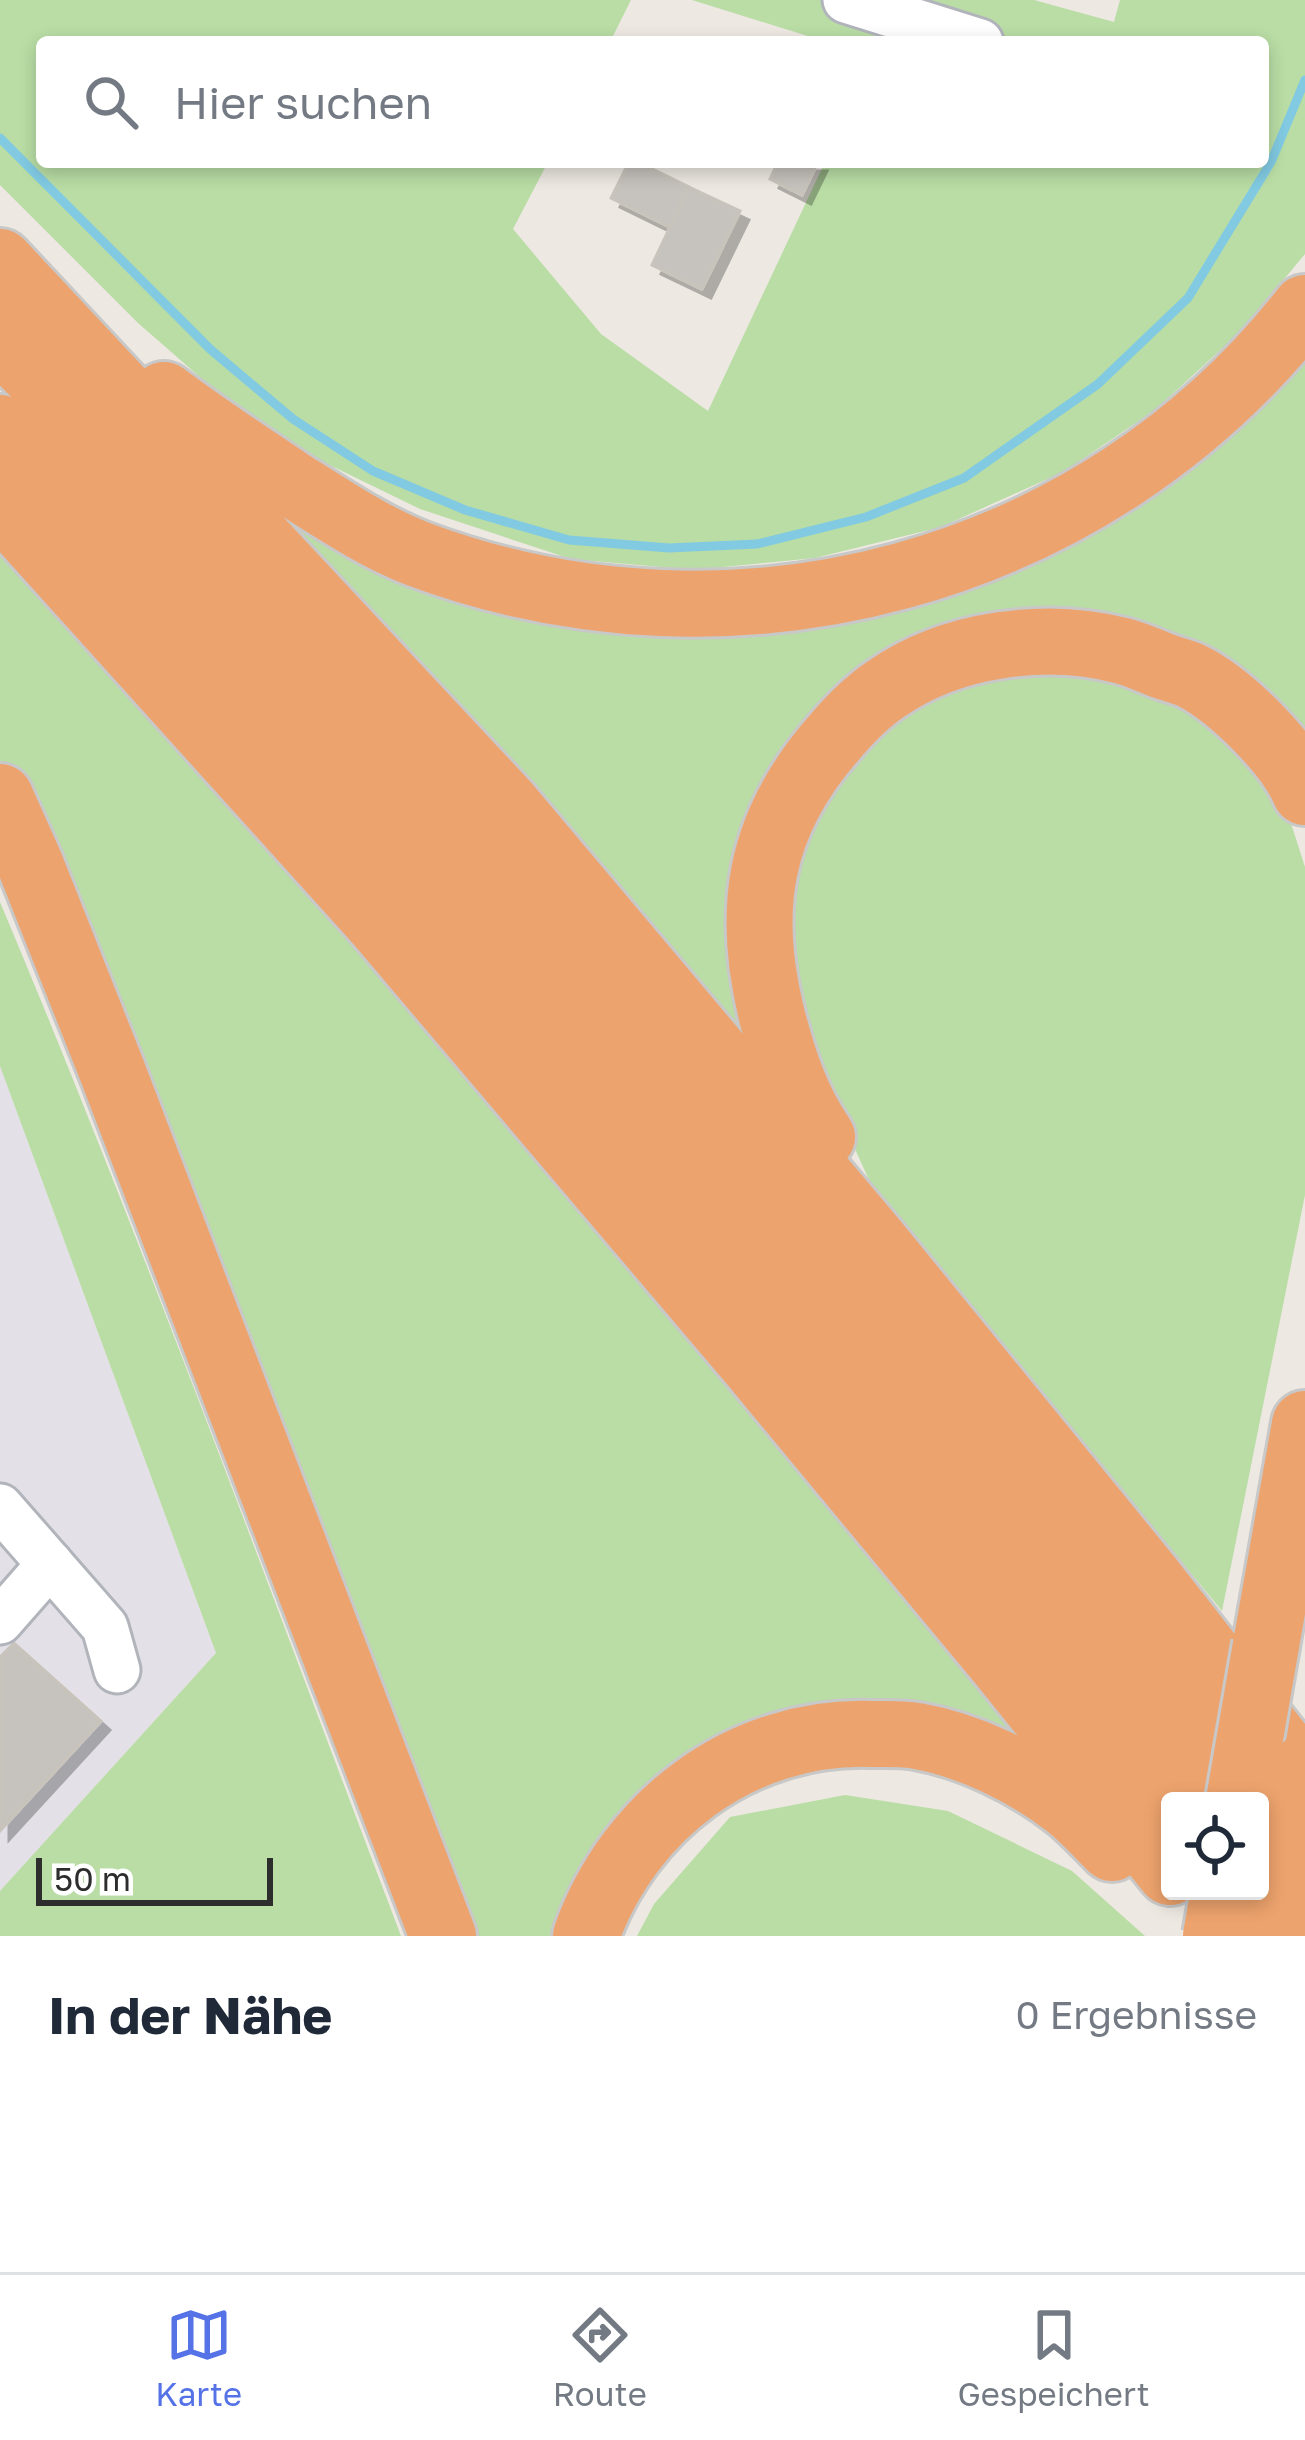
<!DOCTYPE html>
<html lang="de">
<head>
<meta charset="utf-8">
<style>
	:root { --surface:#fff; --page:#f6f6f7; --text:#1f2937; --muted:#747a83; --line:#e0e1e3; --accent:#5572e7 }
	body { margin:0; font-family:"Golos Text",sans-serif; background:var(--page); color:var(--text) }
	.controls { position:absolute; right:36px; bottom:36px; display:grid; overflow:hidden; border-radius:12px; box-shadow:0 6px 18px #0003 }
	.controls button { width:108px; height:108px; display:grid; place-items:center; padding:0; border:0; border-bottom:3px solid var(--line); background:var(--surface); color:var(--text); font:60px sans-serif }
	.scale { position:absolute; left:36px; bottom:30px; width:237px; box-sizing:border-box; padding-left:12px; border:6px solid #2d2d2d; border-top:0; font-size:33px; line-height:42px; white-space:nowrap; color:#2d2d2d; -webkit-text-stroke:9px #fff; paint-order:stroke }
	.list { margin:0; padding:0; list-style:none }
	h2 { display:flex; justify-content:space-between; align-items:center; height:156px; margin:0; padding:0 48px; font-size:51px }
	h2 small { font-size:39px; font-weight:400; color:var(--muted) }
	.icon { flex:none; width:66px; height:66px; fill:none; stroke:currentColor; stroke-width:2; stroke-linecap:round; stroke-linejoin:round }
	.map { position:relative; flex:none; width:1305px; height:1936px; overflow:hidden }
	.search { position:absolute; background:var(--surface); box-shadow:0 6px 18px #0003; left:36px; right:36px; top:36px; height:132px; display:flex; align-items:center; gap:30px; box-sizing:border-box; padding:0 42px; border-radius:12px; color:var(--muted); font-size:45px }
	.sheet { height:336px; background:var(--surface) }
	nav { display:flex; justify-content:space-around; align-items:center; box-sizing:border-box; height:168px; border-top:3px solid var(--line); background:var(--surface); font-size:33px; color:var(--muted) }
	nav a { display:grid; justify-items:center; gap:6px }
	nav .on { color:var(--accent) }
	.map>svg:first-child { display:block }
</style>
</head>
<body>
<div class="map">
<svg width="1305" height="1936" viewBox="0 0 1305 1936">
	<defs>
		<filter id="shadow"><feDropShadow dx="9" dy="9" stdDeviation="0" flood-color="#0004"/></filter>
	</defs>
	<rect width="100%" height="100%" fill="#ede8e2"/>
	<polygon fill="#e3e1e7" points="0,1066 216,1653 0,1891"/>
	<g fill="#b9dda5">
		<polygon points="0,0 631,0 610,42 42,42 42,162 548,162 513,229 601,334 708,411 825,162 1263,162 1263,42 827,42 692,0 1034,0 1114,22 1120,0 1305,0 1305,254 1239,333 1155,410 1065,471 941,527 815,558 694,570 571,559 420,509 309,455 217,392 138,323 0,185"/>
		<polygon points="1305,331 1305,764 1086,625 801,741 769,1062 504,776 258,491 406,560 879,597"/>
		<polygon points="0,552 444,1033 1039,1761 837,1711 565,1936 465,1936 0,760"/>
		<polygon points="1032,668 1112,676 1173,700 1238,746 1289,817 1305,867 1305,1195 1222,1611 870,1182 832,1099 812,1038 794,967 795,890 811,832 842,776 887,731 952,688"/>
		<path d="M0 902C143 1242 270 1591 401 1936H0V1891L216 1653 0 1066Z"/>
		<polygon points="845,1795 948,1811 1072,1871 1145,1936 637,1936 654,1904 730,1817"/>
	</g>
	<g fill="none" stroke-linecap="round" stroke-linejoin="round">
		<polyline stroke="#81cae2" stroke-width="9" points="0,138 210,349 293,419 373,471 465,510 569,540 669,548 757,544 866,517 964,478 1098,384 1188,298 1271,162 1305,80"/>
	</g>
	<g fill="#c6c2bd" stroke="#c9c4bb" stroke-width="3" filter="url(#shadow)">
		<polygon points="629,162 638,162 689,187 670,227 611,198"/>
		<polygon points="778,162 818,162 802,195 770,179"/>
		<polygon points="689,187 740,211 702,289 652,265"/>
		<polygon points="14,1643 101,1721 0,1831 0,1657"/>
	</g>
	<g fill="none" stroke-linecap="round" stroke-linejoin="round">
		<g stroke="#b2b4bc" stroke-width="51">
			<g id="minor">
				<polyline points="846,0 980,42"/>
				<polyline points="0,1507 105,1627 117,1670"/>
				<polyline points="0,1621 50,1564"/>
			</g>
		</g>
		<g stroke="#c8c8c8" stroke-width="72">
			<g id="highway">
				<polyline points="0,262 506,804 875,1242 1149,1578 1281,1747"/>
				<polyline points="0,339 92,431 284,650 468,849 843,1289 1045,1536 1250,1801"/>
				<path d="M164 395C205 426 248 454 291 483 333 509 372 536 418 554 735 672 1096 576 1305 308"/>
				<polyline points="0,428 421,882 805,1332 1184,1801"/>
				<polyline points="0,503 378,922 754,1365 1003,1665 1170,1872"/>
				<polyline points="0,797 30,864 111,1068 443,1936"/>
				<path d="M822 1137C797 1101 784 1062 773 1020 745 911 758 825 833 739 849 720 865 703 886 689 952 643 1046 631 1123 651 1138 655 1152 662 1166 667 1174 670 1184 672 1192 676 1230 695 1289 753 1305 792"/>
				<polyline points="1266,1645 1305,1424"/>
				<path d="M586 1936C629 1815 741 1730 871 1734 886 1734 902 1733 917 1736 969 1745 1024 1772 1066 1804 1082 1816 1097 1833 1112 1848"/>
			</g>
		</g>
		<use href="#minor" stroke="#fff" stroke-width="45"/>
		<use href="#highway" stroke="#eda36d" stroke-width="66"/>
		<g stroke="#c8c8c8" stroke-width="72" stroke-linecap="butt">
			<g id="highway-bridge">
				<polyline points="1239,1801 1266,1645"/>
				<polyline points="1216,1936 1224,1891"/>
				<polyline points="1276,1936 1305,1767"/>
			</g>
		</g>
		<use href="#highway-bridge" stroke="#eda36d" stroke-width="66"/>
	</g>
</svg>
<div class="controls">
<button><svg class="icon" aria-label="locate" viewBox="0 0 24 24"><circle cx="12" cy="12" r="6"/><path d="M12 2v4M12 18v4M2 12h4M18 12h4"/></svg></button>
</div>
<div class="scale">50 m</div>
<div class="search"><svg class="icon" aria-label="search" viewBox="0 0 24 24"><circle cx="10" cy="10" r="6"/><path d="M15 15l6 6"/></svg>Hier suchen</div>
</div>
<section class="sheet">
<h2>In der Nähe<small>0 Ergebnisse</small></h2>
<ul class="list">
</ul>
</section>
<nav>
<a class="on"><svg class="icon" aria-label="map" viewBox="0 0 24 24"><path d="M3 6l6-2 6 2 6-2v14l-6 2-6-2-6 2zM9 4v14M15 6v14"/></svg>Karte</a>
<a><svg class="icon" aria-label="directions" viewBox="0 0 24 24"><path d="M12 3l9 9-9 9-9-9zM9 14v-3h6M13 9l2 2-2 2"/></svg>Route</a>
<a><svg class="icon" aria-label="saved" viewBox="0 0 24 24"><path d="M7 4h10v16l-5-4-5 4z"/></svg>Gespeichert</a>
</nav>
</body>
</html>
